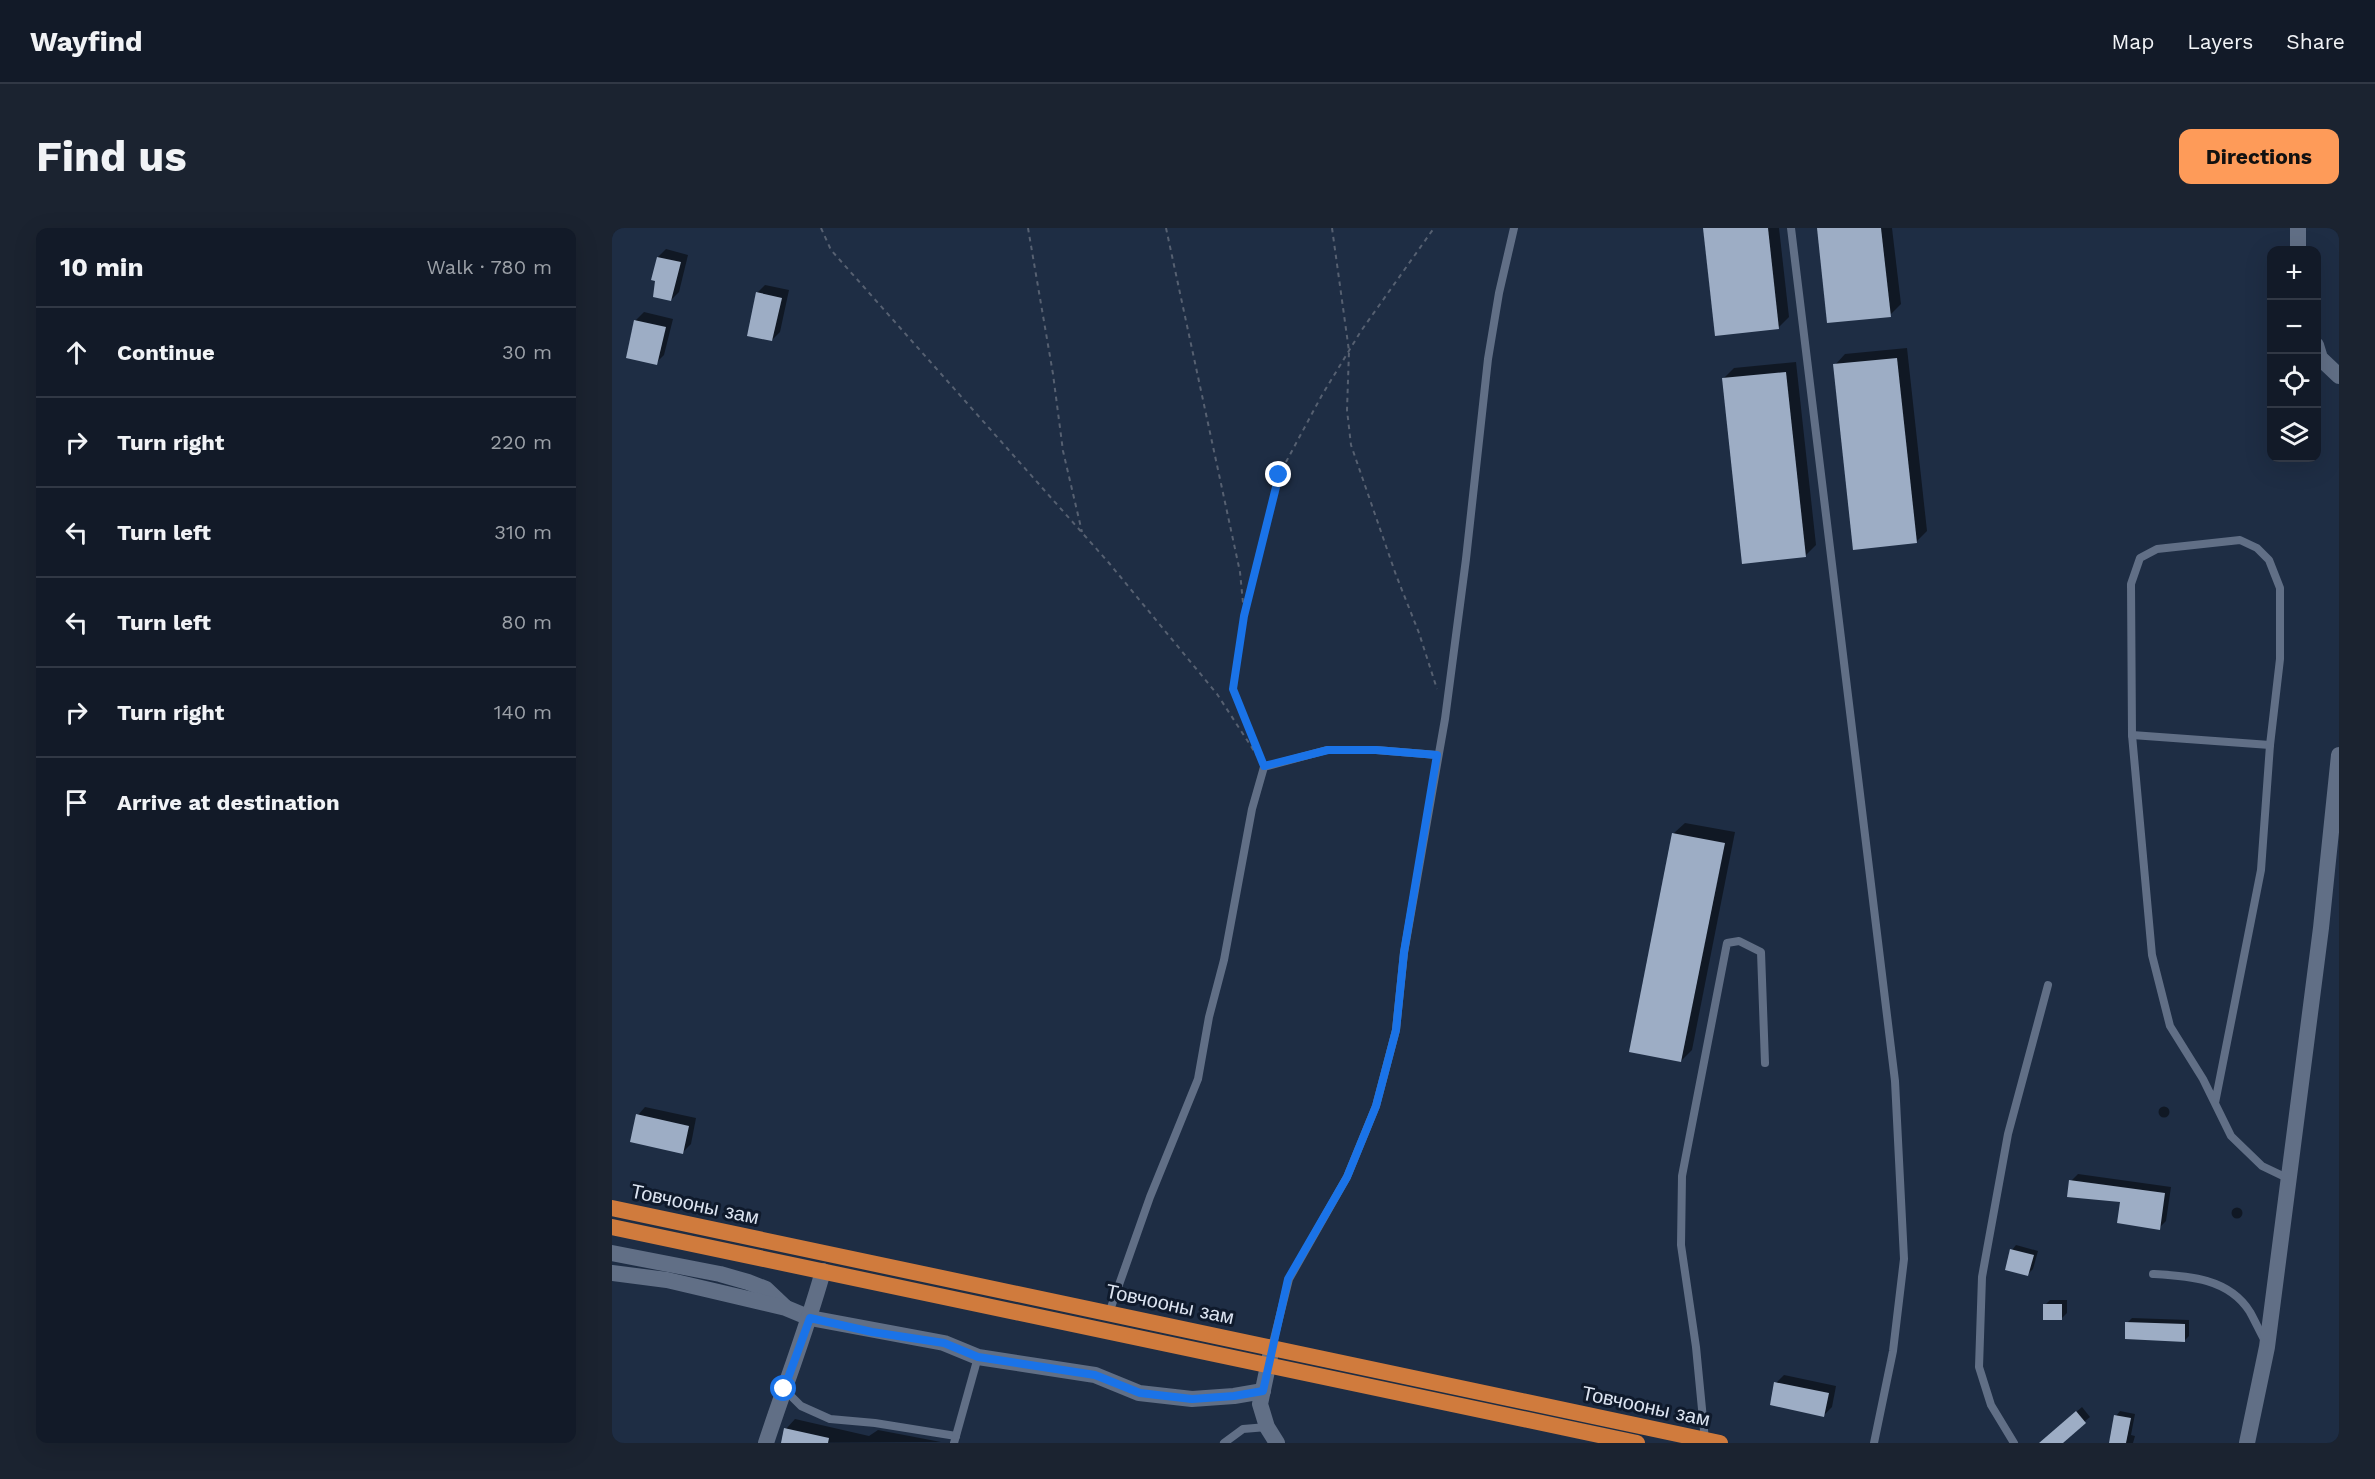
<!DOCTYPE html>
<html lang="en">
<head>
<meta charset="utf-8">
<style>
	:root { --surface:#121a28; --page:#1b2330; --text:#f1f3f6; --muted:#9ca1a8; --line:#313845; --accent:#fe9b59 }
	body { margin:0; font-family:"Work Sans",sans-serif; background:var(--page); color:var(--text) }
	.controls { position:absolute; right:18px; top:18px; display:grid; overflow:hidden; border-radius:12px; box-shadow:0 6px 24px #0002 }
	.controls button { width:54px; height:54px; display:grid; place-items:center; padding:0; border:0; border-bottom:2px solid var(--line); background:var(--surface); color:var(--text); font:30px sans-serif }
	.stop { position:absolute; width:18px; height:18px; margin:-14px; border:4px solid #1a73e8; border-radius:50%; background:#fff }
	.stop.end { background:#1a73e8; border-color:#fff; box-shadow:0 2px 6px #0008 }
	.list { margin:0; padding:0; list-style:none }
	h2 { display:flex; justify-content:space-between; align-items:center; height:78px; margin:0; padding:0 24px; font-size:26px }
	h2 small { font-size:20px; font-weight:400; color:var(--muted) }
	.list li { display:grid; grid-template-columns:39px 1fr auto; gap:18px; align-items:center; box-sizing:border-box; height:90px; padding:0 24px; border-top:2px solid var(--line) }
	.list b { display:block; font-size:22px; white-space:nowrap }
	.list em { font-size:20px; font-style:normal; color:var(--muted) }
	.icon { flex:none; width:33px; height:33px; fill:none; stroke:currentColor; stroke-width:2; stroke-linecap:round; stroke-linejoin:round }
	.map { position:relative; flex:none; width:1727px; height:1215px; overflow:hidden; border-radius:12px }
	header { display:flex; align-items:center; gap:36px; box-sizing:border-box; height:84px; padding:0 30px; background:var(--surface); border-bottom:2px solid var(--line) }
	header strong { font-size:28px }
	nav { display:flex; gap:33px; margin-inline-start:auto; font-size:21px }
	.intro { display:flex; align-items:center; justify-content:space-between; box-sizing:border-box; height:144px; padding:0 36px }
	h1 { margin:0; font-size:42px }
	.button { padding:15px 27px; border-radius:12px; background:var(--accent); color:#111; font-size:21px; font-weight:700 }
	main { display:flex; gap:36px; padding:0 36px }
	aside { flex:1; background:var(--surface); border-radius:12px; box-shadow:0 6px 24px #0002 }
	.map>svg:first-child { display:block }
</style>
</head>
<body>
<header>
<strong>Wayfind</strong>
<nav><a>Map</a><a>Layers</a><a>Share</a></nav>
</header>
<div class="intro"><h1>Find us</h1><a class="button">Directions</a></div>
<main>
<aside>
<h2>10 min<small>Walk · 780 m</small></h2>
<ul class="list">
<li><svg class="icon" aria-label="ahead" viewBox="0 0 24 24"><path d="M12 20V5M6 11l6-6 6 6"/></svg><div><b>Continue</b></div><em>30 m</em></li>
<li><svg class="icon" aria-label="right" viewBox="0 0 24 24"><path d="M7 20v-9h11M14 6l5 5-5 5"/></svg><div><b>Turn right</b></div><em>220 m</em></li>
<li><svg class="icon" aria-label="left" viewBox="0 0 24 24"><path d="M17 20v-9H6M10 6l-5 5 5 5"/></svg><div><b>Turn left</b></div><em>310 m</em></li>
<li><svg class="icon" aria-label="left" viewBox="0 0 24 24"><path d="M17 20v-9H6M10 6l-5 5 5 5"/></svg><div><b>Turn left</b></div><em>80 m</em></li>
<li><svg class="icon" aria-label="right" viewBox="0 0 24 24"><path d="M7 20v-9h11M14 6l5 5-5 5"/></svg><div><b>Turn right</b></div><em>140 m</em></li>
<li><svg class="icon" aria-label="arrive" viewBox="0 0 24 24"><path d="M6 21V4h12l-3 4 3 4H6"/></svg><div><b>Arrive at destination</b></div></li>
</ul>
</aside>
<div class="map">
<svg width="1727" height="1215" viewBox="0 0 1727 1215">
	<rect width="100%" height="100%" fill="#182336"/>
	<path fill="#1e2d44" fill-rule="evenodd" d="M0 0H1727V1215H0ZM1660 22H1704V230H1660Z"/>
	<g fill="#0007">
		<polygon points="1093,0 1167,0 1177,89 1166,100"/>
		<polygon points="1206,0 1280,0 1289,76 1278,87"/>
		<polygon points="54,21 76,27 67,64 59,72 46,29"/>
		<polygon points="153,57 177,62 168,104 160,112 145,65"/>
		<polygon points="32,84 61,91 52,127 44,135 16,129 24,92"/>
		<polygon points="1295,120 1315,303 1304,314 1223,137 1233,126"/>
		<polygon points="1184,134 1204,317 1193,328 1111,151 1122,140"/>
		<polygon points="1073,595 1123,604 1080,822 1069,833 1019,822 1062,605"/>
		<circle cx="1552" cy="884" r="5.5"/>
		<polygon points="33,879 84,890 79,916 71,924 26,887"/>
		<polygon points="1466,946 1559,959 1554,993 1547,1000 1510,973 1459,953"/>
		<circle cx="1625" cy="985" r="5.5"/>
		<polygon points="1404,1017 1426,1023 1421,1041 1416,1046 1400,1022"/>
		<polygon points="1438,1072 1455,1072 1455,1085 1450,1090 1433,1077"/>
		<polygon points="1520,1090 1577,1092 1577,1108 1572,1113 1515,1095"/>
		<polygon points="1172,1147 1224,1158 1220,1179 1212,1187 1164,1155"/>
		<polygon points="1470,1179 1478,1189 1473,1193 1448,1215 1429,1215"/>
		<polygon points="1508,1183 1523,1186 1519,1207 1523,1208 1521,1215 1498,1215 1504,1188"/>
		<polygon points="183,1191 257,1208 266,1202 329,1214 170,1215 174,1201"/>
	</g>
	<g fill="#9dadc5">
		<polygon points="1091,0 1156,0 1167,101 1103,108"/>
		<polygon points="1205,0 1269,0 1279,89 1215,95"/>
		<polygon points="45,29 69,34 59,73 41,69 43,53 39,52"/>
		<polygon points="144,64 170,70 160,113 135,108"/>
		<polygon points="22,92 54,99 45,137 14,130"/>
		<polygon points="1285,130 1305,315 1241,322 1221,136"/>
		<polygon points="1174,144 1194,329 1130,336 1110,150"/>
		<polygon points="1060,605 1113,615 1069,834 1017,824"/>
		<polygon points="24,886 77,898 71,926 18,914"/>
		<polygon points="1457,952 1553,965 1548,1002 1505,995 1508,974 1455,969"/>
		<polygon points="1398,1021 1422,1027 1416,1048 1393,1042"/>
		<rect x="1431" y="1076" width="19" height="16"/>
		<polygon points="1513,1094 1573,1096 1573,1114 1513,1111"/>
		<polygon points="1162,1154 1217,1165 1212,1189 1158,1177"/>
		<polygon points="1464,1183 1474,1195 1451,1215 1427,1215"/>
		<polygon points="1502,1187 1519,1190 1514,1215 1497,1215"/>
		<polygon points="172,1200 217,1210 216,1215 169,1215"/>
	</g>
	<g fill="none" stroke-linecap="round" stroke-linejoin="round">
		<g stroke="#566071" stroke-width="2" stroke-dasharray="4.5 4.5" stroke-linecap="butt">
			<polyline points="209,0 219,22 497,335 605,466 646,529"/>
			<polyline points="416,0 441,146 451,223 470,304"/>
			<polyline points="554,0 628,344 632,385"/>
			<polyline points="720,0 737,123 735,182 739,217 784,347 807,405 825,461"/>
			<polyline points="648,528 621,461 632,388 667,247 710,167 749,103 822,0"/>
		</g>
		<g stroke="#616f86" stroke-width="8">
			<polyline points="1179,0 1283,853 1292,1031 1281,1123 1262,1215"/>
			<polyline points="1520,507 1658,517"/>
			<polyline points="1603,875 1649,642 1658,517 1668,431 1668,360 1657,332 1645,320 1628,312 1545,321 1528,330 1519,356 1520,507 1540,727 1558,798 1591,851 1619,908 1650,938 1677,951"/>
			<path d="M1541 1046C1576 1048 1617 1050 1638 1084 1643 1093 1648 1104 1653 1113"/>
			<polyline points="497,1085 538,969 586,851 597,789 612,732 640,581 652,539 715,522 764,522 825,527"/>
			<polyline points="660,1119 677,1051 735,949 764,878 784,802 792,725 833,491 854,331 876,131 887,65 902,0"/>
			<polyline points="172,1161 189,1178 218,1191 263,1195 344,1208"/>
			<polyline points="1093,1212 1084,1119 1069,1017 1070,948 1115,715 1127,713 1149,724 1153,835"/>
			<polyline points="342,1215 366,1129"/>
			<polyline points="612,1215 631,1201 655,1199"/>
			<polyline points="1402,1215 1379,1177 1367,1139 1370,1049 1396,906 1436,757"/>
		</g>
		<g stroke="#616f86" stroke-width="16">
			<polyline points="1686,0 1686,22"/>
			<polyline points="1704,117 1708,130 1727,148"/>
			<polyline points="0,1025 108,1046 136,1054 154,1061 173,1079"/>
			<polyline points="0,1045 55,1052 174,1080 198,1090 332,1115 366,1129 483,1147 527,1165 580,1171 622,1168 651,1163"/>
			<polyline points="660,1119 648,1176 655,1199 665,1215"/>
			<path d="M154 1215C173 1157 195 1101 211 1043"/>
		</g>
		<polyline stroke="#616f86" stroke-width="16" points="1635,1215 1655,1119 1709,700 1727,527"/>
		<g stroke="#d07b3d" stroke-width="16">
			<polyline points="0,980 1108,1215"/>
			<polyline points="0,999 1025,1215"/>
		</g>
	</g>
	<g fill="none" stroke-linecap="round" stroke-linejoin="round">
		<polyline stroke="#1a73e8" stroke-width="8" points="172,1161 198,1090 260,1104 332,1115 366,1129 483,1147 528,1165 580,1171 622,1168 651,1163 676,1051 735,949 764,878 784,802 792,724 825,527 764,522 716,522 652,538 621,461 632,388 667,247"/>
	</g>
	<g text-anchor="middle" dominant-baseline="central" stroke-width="6" stroke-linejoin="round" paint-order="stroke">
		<g font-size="20" fill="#dbe3f0" stroke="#0f1a2c">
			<text transform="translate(83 976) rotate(12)">Товчооны зам</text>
			<text transform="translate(558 1076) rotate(12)">Товчооны зам</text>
			<text transform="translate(1034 1178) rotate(12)">Товчооны зам</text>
		</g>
	</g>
</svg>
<div class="controls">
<button>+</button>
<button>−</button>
<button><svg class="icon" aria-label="locate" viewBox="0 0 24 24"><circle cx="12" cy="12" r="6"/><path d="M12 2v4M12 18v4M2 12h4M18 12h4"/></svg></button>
<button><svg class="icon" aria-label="layers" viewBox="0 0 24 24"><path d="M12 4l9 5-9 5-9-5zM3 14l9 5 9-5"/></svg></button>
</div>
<div class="stop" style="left:172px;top:1161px"></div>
<div class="stop end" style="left:667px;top:247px"></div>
</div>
</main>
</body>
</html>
